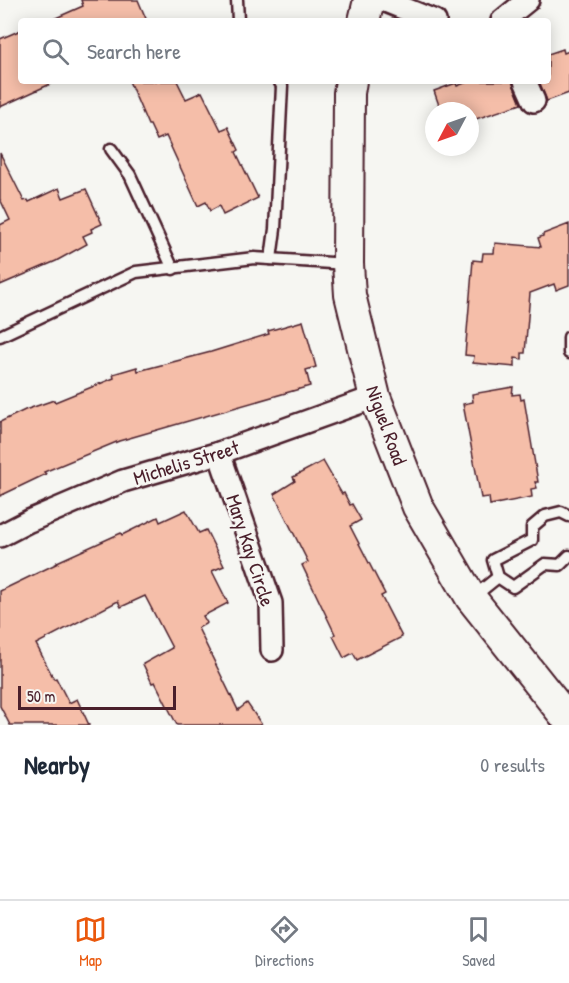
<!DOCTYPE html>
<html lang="en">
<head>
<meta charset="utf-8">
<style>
	:root { --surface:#fff; --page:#f6f6f7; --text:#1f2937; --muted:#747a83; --line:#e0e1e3; --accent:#ea580c }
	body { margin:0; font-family:"Patrick Hand",sans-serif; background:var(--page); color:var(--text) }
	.compass { position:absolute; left:425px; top:102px; width:54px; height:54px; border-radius:50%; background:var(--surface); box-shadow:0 3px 15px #0003; rotate:229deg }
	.scale { position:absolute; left:18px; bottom:15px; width:158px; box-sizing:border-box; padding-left:6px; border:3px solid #4a1f2b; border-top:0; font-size:16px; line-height:21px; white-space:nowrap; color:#4a1f2b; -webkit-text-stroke:4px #f6f6f2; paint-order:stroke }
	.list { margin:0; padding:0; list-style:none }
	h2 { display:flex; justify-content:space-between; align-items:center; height:78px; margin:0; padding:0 24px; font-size:26px }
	h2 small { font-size:20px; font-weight:400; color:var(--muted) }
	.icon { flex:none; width:33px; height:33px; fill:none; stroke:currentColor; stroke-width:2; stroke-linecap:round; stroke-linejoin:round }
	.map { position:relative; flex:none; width:569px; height:725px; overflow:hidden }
	.search { position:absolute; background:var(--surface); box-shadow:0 3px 15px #0003; left:18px; right:18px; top:18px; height:66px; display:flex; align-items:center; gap:15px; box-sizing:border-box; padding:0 21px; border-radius:6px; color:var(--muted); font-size:22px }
	.sheet { height:174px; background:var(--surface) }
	nav { display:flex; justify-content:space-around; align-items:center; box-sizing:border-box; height:84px; border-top:2px solid var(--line); background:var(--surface); font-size:16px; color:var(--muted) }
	nav a { display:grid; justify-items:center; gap:3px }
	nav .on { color:var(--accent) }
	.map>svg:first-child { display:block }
</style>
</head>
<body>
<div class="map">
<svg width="569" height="725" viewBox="0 0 569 725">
	<rect width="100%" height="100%" fill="#f6f6f2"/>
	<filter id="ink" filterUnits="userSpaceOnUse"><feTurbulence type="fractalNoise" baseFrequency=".0167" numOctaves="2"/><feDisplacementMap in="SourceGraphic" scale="12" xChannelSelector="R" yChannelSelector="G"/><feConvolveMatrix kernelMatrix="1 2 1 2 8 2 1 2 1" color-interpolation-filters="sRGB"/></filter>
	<g filter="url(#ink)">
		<g fill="#f5bea9" stroke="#4a1f2b" stroke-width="1.5">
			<polygon points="81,0 138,0 147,21 49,21 83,6"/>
			<polygon points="21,30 21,81 57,81 0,107 0,39"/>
			<polygon points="563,49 564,53 569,51 569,93 547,101 539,81 548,81 548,54"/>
			<polygon points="129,81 177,81 186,99 202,92 221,130 228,127 239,150 236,152 258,198 223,215 219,206 210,211 206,202 198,206 166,136 157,140 150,125 148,125"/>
			<polygon points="470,81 512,81 521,104 470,121 470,111 441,111 434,91 456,83 457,86"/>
			<polygon points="0,153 24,201 28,200 29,202 59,188 63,198 86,189 102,224 91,229 92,232 83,236 87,244 56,261 0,285 0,225 10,220 0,199"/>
			<polygon points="569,224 569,285 556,290 554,284 530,293 525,353 522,353 522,359 515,358 515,367 473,363 474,356 465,355 473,260 482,261 483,253 494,253 495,243 541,247 538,238 543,236 543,234"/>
			<polygon points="303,321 316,367 306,370 310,386 119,441 44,472 46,474 0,496 0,422 25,410 54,400 55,402 114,378 113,374 137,367 138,371 211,352 269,334 268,331"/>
			<polygon points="513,387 512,395 520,394 521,400 524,399 538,482 535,482 537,488 531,489 532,497 490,505 489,497 481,498 463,404 473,402 472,394"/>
			<polygon points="323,461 342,494 344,493 350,505 352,504 361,520 350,526 385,594 381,596 402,637 357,660 353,653 344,658 333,636 335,634 302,565 308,562 274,494 295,481 293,477"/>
			<polygon points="186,510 199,533 206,530 224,566 212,571 228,603 203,616 207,623 198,628 238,710 247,703 262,725 177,725 155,682 152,683 143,664 172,648 145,596 121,607 118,601 36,644 54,679 56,678 69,703 77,699 89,725 10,725 0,706 0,591 58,563 57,562 121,533 122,535 158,517 160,522"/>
		</g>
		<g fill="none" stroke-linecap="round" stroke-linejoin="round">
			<g stroke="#4a1f2b" stroke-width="15">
				<g id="lane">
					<polyline points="237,0 238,21"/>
					<polyline points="111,149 130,175 173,269"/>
					<polyline points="271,259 275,229 282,86 279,81"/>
					<polyline points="0,336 136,272 254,258 347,264"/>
					<polyline points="569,337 569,353"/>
					<polyline points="569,516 561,512 545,516 532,527 532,540 493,560 498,577 513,587 545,564 560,565 569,556"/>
					<polyline points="472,598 498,577"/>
				</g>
			</g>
			<g stroke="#4a1f2b" stroke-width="26">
				<g id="street">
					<polyline points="383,0 435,21"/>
					<polyline points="502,21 528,0"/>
					<polyline points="525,81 534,101"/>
					<polyline points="219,453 271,603 272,650"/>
					<polyline points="0,536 29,521 123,481 219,453 375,397"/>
				</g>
			</g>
			<g stroke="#4a1f2b" stroke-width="34">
				<g id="secondary">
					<polyline points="364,21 369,0"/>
					<polyline points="351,81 349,93 348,264 350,295 375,397 418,507 471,598 569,721"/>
				</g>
			</g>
			<use href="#lane" stroke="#f6f6f2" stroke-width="10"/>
			<use href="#street" stroke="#f6f6f2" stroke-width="21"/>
			<use href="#secondary" stroke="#f6f6f2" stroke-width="30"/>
		</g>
	</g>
	<g text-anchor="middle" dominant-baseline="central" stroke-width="5" stroke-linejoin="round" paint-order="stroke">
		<g font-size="20" fill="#4a1f2b" stroke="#f6f6f2">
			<text transform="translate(387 425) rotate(70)">Niguel Road</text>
			<text transform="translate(186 462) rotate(-17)">Michelis Street</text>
			<text transform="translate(251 550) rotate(72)">Mary Kay Circle</text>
		</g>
	</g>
</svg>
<svg class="compass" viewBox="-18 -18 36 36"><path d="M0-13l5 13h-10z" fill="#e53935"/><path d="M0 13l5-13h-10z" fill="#747a83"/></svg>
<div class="scale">50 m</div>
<div class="search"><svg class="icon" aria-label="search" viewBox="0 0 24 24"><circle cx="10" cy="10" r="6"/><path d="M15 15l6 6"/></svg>Search here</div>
</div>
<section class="sheet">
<h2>Nearby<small>0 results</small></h2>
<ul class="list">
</ul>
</section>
<nav>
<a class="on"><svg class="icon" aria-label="map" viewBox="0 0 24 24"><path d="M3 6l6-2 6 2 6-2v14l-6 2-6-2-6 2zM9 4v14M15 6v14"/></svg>Map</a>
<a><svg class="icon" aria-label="directions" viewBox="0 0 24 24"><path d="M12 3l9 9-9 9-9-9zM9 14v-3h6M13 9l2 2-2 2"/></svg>Directions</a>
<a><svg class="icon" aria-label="saved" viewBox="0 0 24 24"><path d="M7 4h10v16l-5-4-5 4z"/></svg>Saved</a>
</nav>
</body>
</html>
